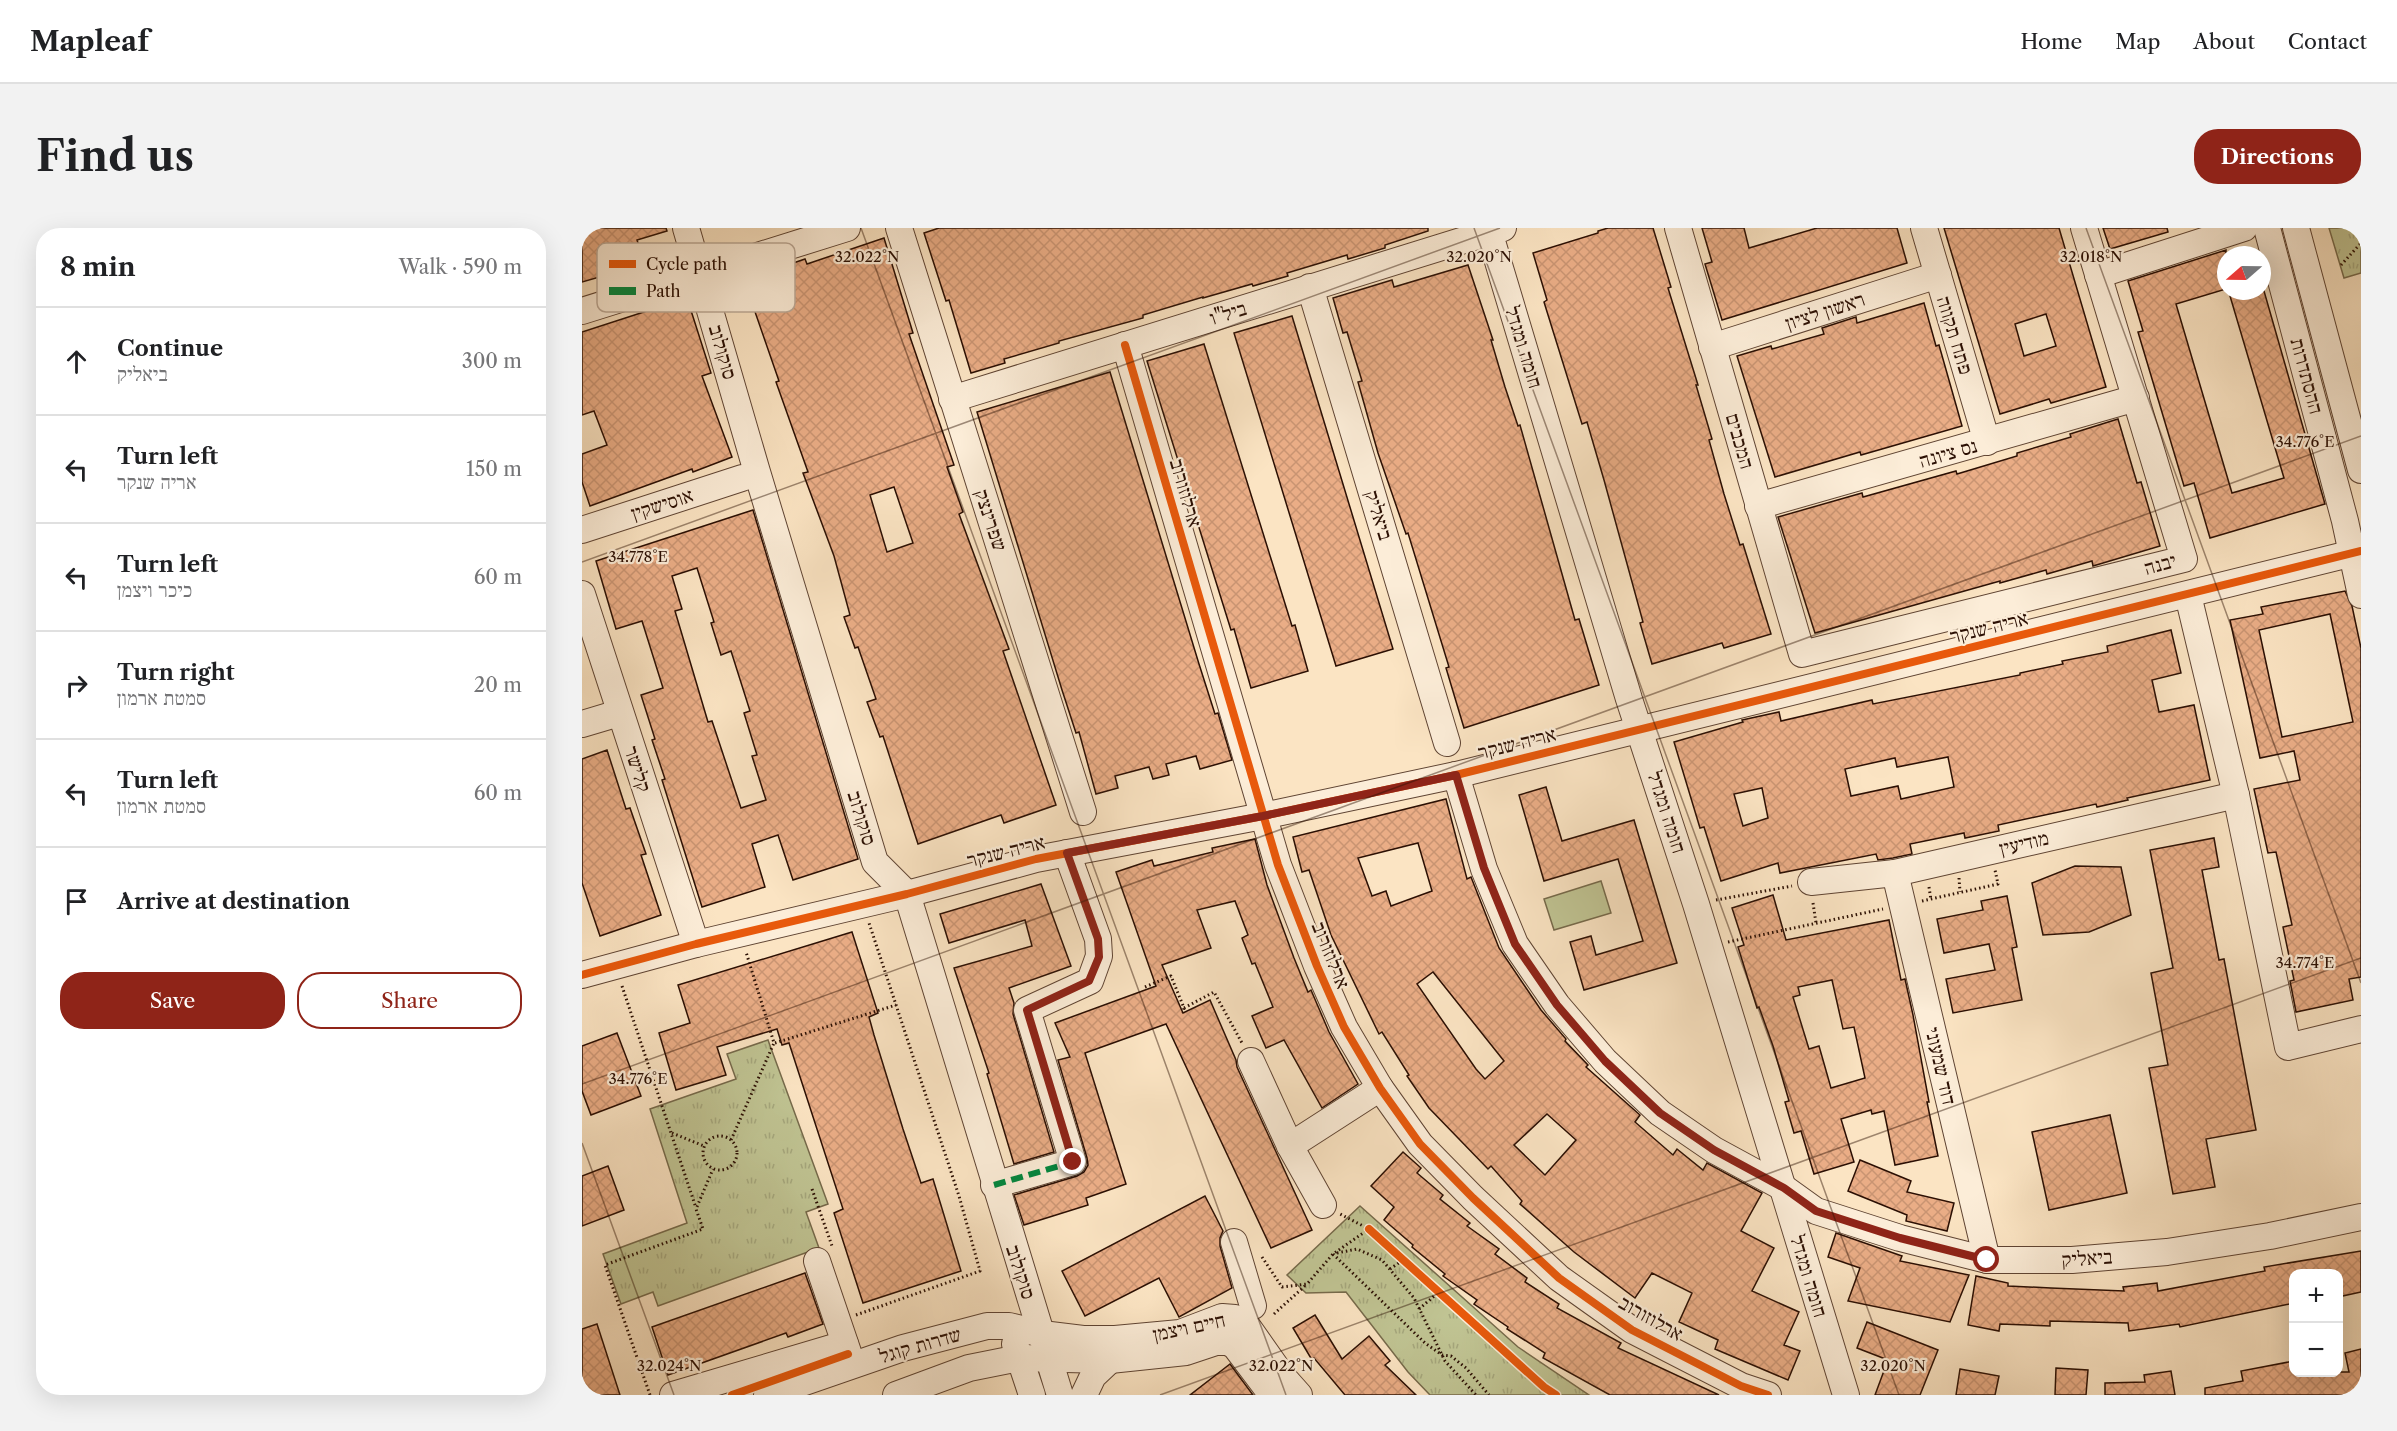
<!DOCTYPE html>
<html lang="en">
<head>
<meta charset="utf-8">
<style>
	:root { --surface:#fff; --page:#f2f2f2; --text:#202124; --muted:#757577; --line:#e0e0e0; --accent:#8f2418 }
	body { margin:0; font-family:"Libre Caslon Text","Frank Ruhl Libre",serif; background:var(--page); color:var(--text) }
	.controls { position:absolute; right:18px; bottom:18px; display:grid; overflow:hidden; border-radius:12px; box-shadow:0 6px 24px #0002 }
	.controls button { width:54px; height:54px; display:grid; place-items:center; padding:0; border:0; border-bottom:2px solid var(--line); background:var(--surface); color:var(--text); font:30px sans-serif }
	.compass { position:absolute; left:1635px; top:18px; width:54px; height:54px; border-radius:50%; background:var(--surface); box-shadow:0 6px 24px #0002; rotate:250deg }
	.stop { position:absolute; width:18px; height:18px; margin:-14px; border:4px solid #8f2418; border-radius:50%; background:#fff }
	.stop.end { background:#8f2418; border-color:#fff; box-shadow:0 2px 6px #0008 }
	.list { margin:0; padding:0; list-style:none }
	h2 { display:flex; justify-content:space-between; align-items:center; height:78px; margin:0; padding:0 24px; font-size:26px }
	h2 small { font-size:20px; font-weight:400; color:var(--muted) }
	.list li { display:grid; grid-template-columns:39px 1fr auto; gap:18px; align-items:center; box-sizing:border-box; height:108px; padding:0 24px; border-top:2px solid var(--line) }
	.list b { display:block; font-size:22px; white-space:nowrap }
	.list p { margin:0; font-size:20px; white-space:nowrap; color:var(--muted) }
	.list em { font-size:20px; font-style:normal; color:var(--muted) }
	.actions { display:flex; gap:12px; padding:18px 24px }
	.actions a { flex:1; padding:14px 0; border:2px solid var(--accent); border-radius:24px; text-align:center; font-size:21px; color:var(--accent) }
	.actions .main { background:var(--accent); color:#fff }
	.icon { flex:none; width:33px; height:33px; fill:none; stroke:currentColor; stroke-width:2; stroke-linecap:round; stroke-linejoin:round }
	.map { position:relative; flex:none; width:1779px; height:1167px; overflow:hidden; border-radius:24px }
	header { display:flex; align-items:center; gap:36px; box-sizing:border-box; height:84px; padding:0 30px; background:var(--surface); border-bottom:2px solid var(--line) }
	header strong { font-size:28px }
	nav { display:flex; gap:33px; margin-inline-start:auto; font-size:21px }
	.intro { display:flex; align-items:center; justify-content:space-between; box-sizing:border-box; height:144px; padding:0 36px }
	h1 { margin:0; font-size:42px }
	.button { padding:15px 27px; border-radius:24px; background:var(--accent); color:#fff; font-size:21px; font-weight:700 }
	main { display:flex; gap:36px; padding:0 36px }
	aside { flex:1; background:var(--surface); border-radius:24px; box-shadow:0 6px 24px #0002 }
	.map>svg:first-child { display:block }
</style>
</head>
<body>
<header>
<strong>Mapleaf</strong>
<nav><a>Home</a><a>Map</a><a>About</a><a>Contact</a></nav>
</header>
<div class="intro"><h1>Find us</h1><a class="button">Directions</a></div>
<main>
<aside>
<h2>8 min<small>Walk · 590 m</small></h2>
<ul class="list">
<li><svg class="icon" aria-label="ahead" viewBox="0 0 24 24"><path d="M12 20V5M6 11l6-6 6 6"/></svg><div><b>Continue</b><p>ביאליק</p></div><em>300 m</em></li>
<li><svg class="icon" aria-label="left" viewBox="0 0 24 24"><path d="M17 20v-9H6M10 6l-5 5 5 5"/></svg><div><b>Turn left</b><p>אריה שנקר</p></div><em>150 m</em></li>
<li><svg class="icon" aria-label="left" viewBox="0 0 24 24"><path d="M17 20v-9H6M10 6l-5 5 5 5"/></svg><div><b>Turn left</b><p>כיכר ויצמן</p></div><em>60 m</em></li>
<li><svg class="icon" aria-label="right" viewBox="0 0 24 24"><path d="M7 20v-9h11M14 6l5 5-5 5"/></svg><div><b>Turn right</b><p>סמטת ארמון</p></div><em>20 m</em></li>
<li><svg class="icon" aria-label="left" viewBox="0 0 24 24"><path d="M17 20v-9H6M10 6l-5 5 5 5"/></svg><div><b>Turn left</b><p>סמטת ארמון</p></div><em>60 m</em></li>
<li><svg class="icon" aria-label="arrive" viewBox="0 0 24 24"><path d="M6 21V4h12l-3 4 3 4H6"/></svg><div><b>Arrive at destination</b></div></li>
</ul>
<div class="actions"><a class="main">Save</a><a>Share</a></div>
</aside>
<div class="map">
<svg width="1779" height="1167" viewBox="0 0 1779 1167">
	<defs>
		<pattern id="park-tufts" width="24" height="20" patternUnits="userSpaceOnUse" patternTransform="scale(1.5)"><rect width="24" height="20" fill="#c0c493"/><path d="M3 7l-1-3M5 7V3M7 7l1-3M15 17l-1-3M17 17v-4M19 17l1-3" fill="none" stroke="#a5a77d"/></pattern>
		<pattern id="building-cross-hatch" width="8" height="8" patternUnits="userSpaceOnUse" patternTransform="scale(1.5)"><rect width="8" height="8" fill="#eaad86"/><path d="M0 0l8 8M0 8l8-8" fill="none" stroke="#c99472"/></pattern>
	</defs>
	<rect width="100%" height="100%" fill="#fbe4c3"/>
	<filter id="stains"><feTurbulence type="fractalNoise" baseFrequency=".00333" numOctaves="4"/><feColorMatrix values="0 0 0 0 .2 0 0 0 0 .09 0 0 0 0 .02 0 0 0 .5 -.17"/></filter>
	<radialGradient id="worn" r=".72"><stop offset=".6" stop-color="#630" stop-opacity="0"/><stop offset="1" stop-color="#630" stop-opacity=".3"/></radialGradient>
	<polygon fill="#c0c493" stroke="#766a4b" stroke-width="1.5" points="1019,653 1029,685 972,702 962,671"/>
	<g fill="url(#park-tufts)" stroke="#766a4b" stroke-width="1.5">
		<polygon points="1747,0 1779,0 1779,45 1762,50"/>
		<polygon points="186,812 246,976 224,984 237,1020 76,1078 71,1064 39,1076 21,1026 105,995 68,881 154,851 145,826"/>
		<polygon points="778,978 936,1119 1007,1167 848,1167 826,1144 764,1064 724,1065 705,1047"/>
	</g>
	<g fill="url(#building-cross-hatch)" stroke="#2b0f03" stroke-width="1.5" fill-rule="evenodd">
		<polygon points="0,0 84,0 85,3 55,12 63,36 0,54"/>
		<polygon points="357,0 846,0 846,3 803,17 803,20 766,31 765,27 705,45 706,48 671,58 670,56 621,70 621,69 561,87 561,90 477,113 477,115 422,131 423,135 389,145 367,72 364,73 342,5"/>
		<polygon points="1026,0 1071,0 1089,59 1086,60 1116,157 1114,157 1130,211 1127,212 1142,266 1158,317 1161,316 1189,406 1142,420 1140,415 1070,436 1058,395 1061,394 1022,252 1005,194 1000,196 971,103 962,74 965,72 951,25 1016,5 1016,3"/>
		<polygon points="1120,0 1162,0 1167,20 1235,0 1315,0 1325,35 1140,92 1123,36 1130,34"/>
		<path d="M1362 0H1477L1524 159 1469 175 1467 171 1418 186ZM1464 86 1474 118 1442 128 1433 96Z"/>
		<polygon points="1521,0 1585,0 1586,4 1528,21"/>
		<path d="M302 10 331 105 327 106 372 237 365 239 381 284 377 286 427 421 421 423 474 577 422 595 419 587 336 616 301 508 298 509 285 474 294 471 276 419 273 420 262 389 268 387 252 328 221 245 226 244 194 154 197 153 162 52 223 31 225 36ZM312 259 331 315 305 324 288 267Z"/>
		<polygon points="1644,22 1644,61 1594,76 1650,265 1702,250 1648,68 1666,63 1682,63 1743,276 1628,310 1612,255 1602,258 1556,104 1561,103 1546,53"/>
		<polygon points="886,37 911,112 909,112 923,159 936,198 938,197 993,392 997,391 1017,457 882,500 864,440 867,439 826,305 824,306 796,225 776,154 780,153 765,104 761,105 751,70 810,52 812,59"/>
		<polygon points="105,70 129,145 120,148 150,229 111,244 110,241 8,278 0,254 0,226 25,217 12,183 0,187 0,104"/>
		<polygon points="1342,75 1354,118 1357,117 1380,198 1279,227 1278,224 1193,249 1155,128 1189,118 1190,121 1242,106 1240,100 1274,89 1275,95"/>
		<polygon points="710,88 811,421 754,438 652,105"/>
		<polygon points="622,116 710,398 713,397 726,443 669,460 652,401 649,402 565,133"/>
		<polygon points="528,144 617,436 633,486 636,485 650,532 618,541 614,528 584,536 587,547 571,551 567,539 533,548 536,560 514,566 497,504 494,505 480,462 395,184"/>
		<polygon points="1536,191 1555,255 1559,254 1578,318 1511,338 1510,333 1465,346 1464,342 1418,355 1418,353 1233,405 1196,289 1280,265 1281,269 1374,243 1375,246 1435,228 1435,225 1489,209 1488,206"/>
		<path d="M171 282 276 631 211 652 196 607 170 616 183 659 120 679 80 552 83 551 70 512 73 511 59 467 81 460 60 393 34 401 14 333ZM115 340 132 394 129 395 139 427 149 423 168 483 162 485 175 527 170 528 184 572 159 580 130 493 126 494 93 383 100 381 90 348Z"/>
		<path d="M1763 363 1770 378 1779 420V749L1767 751 1771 772 1714 784 1708 753 1712 752 1701 699 1710 697 1694 624 1686 625 1672 561 1718 552 1712 523 1678 530 1648 392 1681 386 1679 379ZM1748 386 1771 494 1700 509 1677 402Z"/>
		<path d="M1589 402 1599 445 1570 452 1577 484 1612 477 1628 552 1545 570 1546 572 1515 579 1514 576 1416 597 1417 603 1383 610 1382 605 1328 616 1330 626 1311 630 1296 632 1294 626 1198 645 1196 635 1139 653 1122 599 1118 600 1092 514 1161 494 1160 492 1197 484 1199 493 1290 472 1291 476 1438 447V445L1481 436 1480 433 1526 424 1525 418ZM1366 529 1372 559 1319 571 1316 558 1269 568 1263 541 1313 530 1315 539ZM1180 560 1186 590 1161 598 1152 566Z"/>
		<polygon points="25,522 44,581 48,580 64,626 59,627 79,687 18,708 0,655 0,531"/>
		<polygon points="964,559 980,613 1052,592 1095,735 1002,762 988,714 1009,708 1014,727 1061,713 1036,631 962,653 937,567"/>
		<path d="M864 571 885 651 889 649 917 720 959 782 984 811 983 813 1006 837 1004 839 1058 887 1053 894 1091 927 1095 921 1121 942 1125 935 1180 965 1159 1003 1192 1020 1170 1063 1217 1084 1202 1117 1218 1123 1206 1152 1133 1121 1136 1112 1097 1094 1110 1065 1070 1045 1053 1070 992 1024 938 976 940 973 909 938 906 941 847 880 825 848 827 847 800 804 797 806 749 707 727 642 720 644 711 609ZM836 615 850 663 809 678 804 663 790 668 776 630ZM851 744 922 833 903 851 894 841 835 756ZM965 886 994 912 963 947 932 917Z"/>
		<polygon points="1632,610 1637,639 1620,642 1637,732 1642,731 1674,902 1624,911 1633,959 1591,966 1567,840 1586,837 1569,745 1591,740 1568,622"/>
		<polygon points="673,611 685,657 712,730 726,764 729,762 747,804 776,856 740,880 702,812 684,820 670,788 691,779 673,735 670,736 660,710 666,707 653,673 615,682 629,720 580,737 601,785 628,772 654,832 655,839 730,1002 689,1020 584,796 503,825 544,956 504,970 506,977 442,997 432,967 495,948 502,944 506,937 505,930 476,832 488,829 473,795 574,758 534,644 570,632 572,638 631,624 630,620"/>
		<polygon points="1493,638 1539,639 1549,687 1507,704 1461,707 1450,655"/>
		<polygon points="459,656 489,738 427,760 432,775 431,786 472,924 432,936 405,846 407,845 372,740 450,718 443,692 367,715 358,686"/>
		<path d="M1191 667 1204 712 1307 692 1319 752 1323 751 1331 787 1347 874H1345L1356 928 1313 937 1302 883 1290 886 1289 882 1259 891 1272 934 1232 946 1219 903 1212 905 1203 874 1207 873 1191 818 1177 779 1175 780 1156 719 1162 717 1150 680ZM1250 752 1261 801 1272 799 1283 850 1249 860 1237 818 1227 821 1211 769 1218 767 1216 759Z"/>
		<polygon points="1425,668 1435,719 1430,720 1440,772 1371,785 1364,751 1413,742 1407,716 1362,725 1355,691 1401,682 1399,673"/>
		<polygon points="270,704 296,785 287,789 292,807 321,901 339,955 351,951 379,1043 281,1075 252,985 261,981 207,815 200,817 195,801 135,819 144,847 94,862 77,805 108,795 96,757"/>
		<polygon points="35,805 59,868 9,887 0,863 0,818"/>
		<polygon points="1528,887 1545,965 1467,982 1450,904"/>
		<polygon points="821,924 839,940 835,945 861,967 858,971 888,995 885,998 917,1021 913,1026 945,1050 943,1054 977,1076 975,1080 1039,1115 1036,1120 1137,1167 1028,1167 961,1130 963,1125 925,1101 926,1099 892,1076 895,1072 861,1048 863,1046 830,1019 831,1017 802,992 812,979 789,958"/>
		<polygon points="1278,932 1329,953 1325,964 1372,975 1365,1003 1324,993 1325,987 1266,963"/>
		<polygon points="26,938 42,982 0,998 0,948"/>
		<polygon points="623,968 641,1003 638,1010 638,1018 650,1060 597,1089 577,1050 503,1088 480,1043"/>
		<polygon points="1254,1005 1320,1028 1318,1033 1387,1047 1368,1094 1266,1073 1278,1040 1246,1029"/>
		<polygon points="1779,1023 1779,1064 1756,1069 1756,1046 1712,1046 1712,1075 1598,1099 1597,1096 1547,1103 1546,1095 1468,1093 1468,1098 1418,1096 1417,1103 1386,1097 1394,1048 1426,1055 1426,1058 1469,1060 1542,1063 1541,1059 1575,1055 1576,1063 1683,1043 1682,1039"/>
		<polygon points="223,1045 241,1096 206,1109 204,1105 86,1147 70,1099"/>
		<polygon points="733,1087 760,1131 787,1108 808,1133 803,1137 834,1167 763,1167 732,1130 730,1132 711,1100"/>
		<polygon points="1285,1094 1356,1122 1338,1167 1293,1167 1306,1132 1275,1120"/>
		<polygon points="15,1096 38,1167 0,1167 0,1101"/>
		<polygon points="1779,1121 1779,1167 1623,1167 1623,1160 1661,1153 1659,1143 1712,1133 1712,1144 1767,1144 1763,1125"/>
		<polygon points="648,1136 671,1167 608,1167"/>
		<polygon points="1474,1140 1506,1142 1504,1167 1473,1167"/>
		<polygon points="1378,1141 1417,1148 1413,1167 1374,1167"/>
		<polygon points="1589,1143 1593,1167 1523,1167 1523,1155 1563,1154 1562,1147"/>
	</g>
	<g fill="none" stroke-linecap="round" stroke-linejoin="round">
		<g stroke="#5f4433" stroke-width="28">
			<g id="minor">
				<polyline points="104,0 175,244 293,634 325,666 478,1167"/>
				<polyline points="317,0 501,584"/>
				<polyline points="906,0 1047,471 1114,676 1264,1167"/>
				<polyline points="1096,0 1220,426 1602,331 1502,0"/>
				<polyline points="1342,0 1405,214"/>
				<polyline points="1685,0 1763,293 1779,367"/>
				<polyline points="1714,0 1779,242"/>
				<polyline points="1516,47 1662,0"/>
				<polyline points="728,59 865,515"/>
				<polyline points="0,83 265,0"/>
				<polyline points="543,117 696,637 735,738 762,799 798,860 838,916 891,970 977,1050 1050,1102 1159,1158 1186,1167"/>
				<polyline points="1130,119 1356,47"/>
				<polyline points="370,171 921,0"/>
				<polyline points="1176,278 1554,170"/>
				<polyline points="0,302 160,250"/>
				<polyline points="0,366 114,716"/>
				<polyline points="1606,367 1654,567 1706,819 1779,801"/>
				<polyline points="0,496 37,485"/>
				<polyline points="874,547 902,641 933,716 975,777 1023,833 1078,885 1132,922 1202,960 1234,983 1318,1010 1405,1032 1490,1032 1585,1024 1688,1008 1779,989"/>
				<polyline points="1313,645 1405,1032"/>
				<polyline points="1229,654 1313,645 1654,567"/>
				<polyline points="0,747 114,716 325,666 454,631 681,588 874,547 1779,323"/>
				<polyline points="669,833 708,918 741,977"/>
				<polyline points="708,918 798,860"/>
				<polyline points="412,957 491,934 445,782 508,753 517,728 516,711 485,625"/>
				<polyline points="652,1014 671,1078"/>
				<polyline points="235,1033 269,1133"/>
				<polyline points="433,1116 450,1167"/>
				<polyline points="91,1167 263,1116"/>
				<polyline points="185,1167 321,1120 405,1098 427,1098 460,1106 501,1111 533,1111 598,1105 640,1089 653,1090 663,1095 701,1149 717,1167"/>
				<polyline points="314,1167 387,1140 437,1130 528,1132 604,1124 634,1114 646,1114 653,1118 690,1167"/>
				<polyline points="502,1167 511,1148 528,1132"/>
			</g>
		</g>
		<g stroke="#2b0f03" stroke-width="3" stroke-dasharray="1.5 3" stroke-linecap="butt">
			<polyline points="1759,37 1779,15"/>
			<polyline points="1377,650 1378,664"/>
			<polyline points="1347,659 1349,672"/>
			<polyline points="1134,672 1210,658"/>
			<polyline points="1340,673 1416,656 1413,642"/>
			<polyline points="1231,675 1234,695"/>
			<polyline points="1146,714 1301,681"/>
			<polyline points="40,758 114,980"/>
			<polyline points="563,759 589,748 602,780 601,785"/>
			<polyline points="602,780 632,764 660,815"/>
			<polyline points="193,815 314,777"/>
			<polyline points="90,905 122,918"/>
			<circle cx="138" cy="925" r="17"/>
			<polyline points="149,912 192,815 164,724"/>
			<polyline points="230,961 250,1018"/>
			<polyline points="755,1025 775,1021 800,1032 832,1070 863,1133 894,1167"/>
			<polyline points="751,1026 843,1115 860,1127 869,1128 884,1140 907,1167"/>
			<polyline points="680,1029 700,1059 725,1056 751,1026 787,1001 758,986"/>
			<polyline points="808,1041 821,1032"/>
			<polyline points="837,1081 857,1064"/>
			<polyline points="692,1086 725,1056"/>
			<polyline points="274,1087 398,1043 377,968 287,695"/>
			<polyline points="68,1167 23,1037 121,1001 114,981 131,941"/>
		</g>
		<use href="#minor" stroke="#fcedd8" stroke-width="26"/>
		<polyline stroke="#00873e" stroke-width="6" stroke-dasharray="12 6" stroke-linecap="butt" points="412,957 491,934"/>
		<g stroke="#fcedd8" stroke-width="11">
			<g id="cycleway">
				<polyline points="543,117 696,637 735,738 762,799 798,860 838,916 891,970 977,1050 1050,1102 1159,1158 1186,1167"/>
				<polyline points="0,747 114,716 325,666 454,631 681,588 874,547 1779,323"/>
				<polyline points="787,1001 962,1159 974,1167"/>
				<polyline points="150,1167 266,1126"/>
			</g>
		</g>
		<use href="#cycleway" stroke="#e8590c" stroke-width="8"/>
	</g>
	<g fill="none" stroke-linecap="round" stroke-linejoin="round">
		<polyline stroke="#8f2418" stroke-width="8" points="491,934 445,782 507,753 517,729 516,711 485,625 681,588 874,547 902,640 933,716 975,777 1023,833 1078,885 1132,922 1202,960 1234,983 1318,1010 1405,1032"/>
	</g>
	<path fill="none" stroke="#2b0f03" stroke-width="1.5" stroke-opacity="0.45" d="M279 0 704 1167M892 0 1317 1167M1504 0 1779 755M0 334 918 0M0 856 1779 208M0 915 92 1167M578 1167 1779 730"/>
	<g text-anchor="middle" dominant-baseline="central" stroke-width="4.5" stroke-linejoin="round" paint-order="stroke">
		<g font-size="20" fill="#2b0f03" stroke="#fcedd8">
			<text transform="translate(1243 83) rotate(-18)">ראשון לציון</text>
			<text transform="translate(646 85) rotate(-17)">ביל"ו</text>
			<text transform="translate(1373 107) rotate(73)">פתח תקווה</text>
			<text transform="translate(942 119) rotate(73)">חומה ומגדל</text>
			<text transform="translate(141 124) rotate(74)">סוקולוב</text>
			<text transform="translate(1725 148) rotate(75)">ההסתדרות</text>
			<text transform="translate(1158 213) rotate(74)">המכבים</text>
			<text transform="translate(1366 225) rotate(-16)">נס ציונה</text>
			<text transform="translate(604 265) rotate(74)">ארלוזורוב</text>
			<text transform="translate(80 276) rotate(-18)">אוסישקין</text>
			<text transform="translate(797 287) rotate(73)">ביאליק</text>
			<text transform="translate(409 292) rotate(72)">שפרינצק</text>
			<text transform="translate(1578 336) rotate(-16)">יבנה</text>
			<text transform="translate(1407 399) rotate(-14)">אריה שנקר</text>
			<text transform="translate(935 515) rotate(-14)">אריה שנקר</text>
			<text transform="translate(56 541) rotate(72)">קלישר</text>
			<text transform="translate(1085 584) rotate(72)">חומה ומגדל</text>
			<text transform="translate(280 590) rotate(73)">סוקולוב</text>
			<text transform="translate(1442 615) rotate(-13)">מודיעין</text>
			<text transform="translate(424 623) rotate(-14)">אריה שנקר</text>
			<text transform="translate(749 727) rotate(68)">ארלוזורוב</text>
			<text transform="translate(1359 838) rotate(77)">דוד שמעוני</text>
			<text transform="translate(1505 1030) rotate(-4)">ביאליק</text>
			<text transform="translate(439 1044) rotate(72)">סוקולוב</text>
			<text transform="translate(1227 1048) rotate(73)">חומה ומגדל</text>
			<text transform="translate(1069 1090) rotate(30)">ארלוזורוב</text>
			<text transform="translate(607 1099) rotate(-12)">חיים ויצמן</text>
			<text transform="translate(338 1117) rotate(-16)">שדרות קוגל</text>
		</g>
	</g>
	<rect x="15" y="15" width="198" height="69" rx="9" fill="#fcedd8" stroke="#bdaa98" stroke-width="1.5"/>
	<rect x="27" y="32" width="27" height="8" fill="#e8590c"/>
	<rect x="27" y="59" width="27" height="8" fill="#00873e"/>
	<g font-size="16" fill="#2b0f03">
		<text x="64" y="42">Cycle path</text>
		<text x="64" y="69">Path</text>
	</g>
	<g font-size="15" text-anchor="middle" fill="#2b0f03" stroke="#fcedd8" stroke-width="4.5" stroke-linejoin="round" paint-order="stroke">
		<text x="1509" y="34">32.018°N</text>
		<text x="285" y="34">32.022°N</text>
		<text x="897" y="34">32.020°N</text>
		<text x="1723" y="219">34.776°E</text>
		<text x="56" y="334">34.778°E</text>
		<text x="1723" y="740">34.774°E</text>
		<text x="56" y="856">34.776°E</text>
		<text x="87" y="1143">32.024°N</text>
		<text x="699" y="1143">32.022°N</text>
		<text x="1311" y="1143">32.020°N</text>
	</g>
	<rect width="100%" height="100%" filter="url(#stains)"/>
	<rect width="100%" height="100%" fill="url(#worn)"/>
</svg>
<div class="controls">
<button>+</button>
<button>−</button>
</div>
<svg class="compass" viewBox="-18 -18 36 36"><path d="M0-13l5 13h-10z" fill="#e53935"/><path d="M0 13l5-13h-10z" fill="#757577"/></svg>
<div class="stop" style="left:1405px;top:1032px"></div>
<div class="stop end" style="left:491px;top:934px"></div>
</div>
</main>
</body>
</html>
